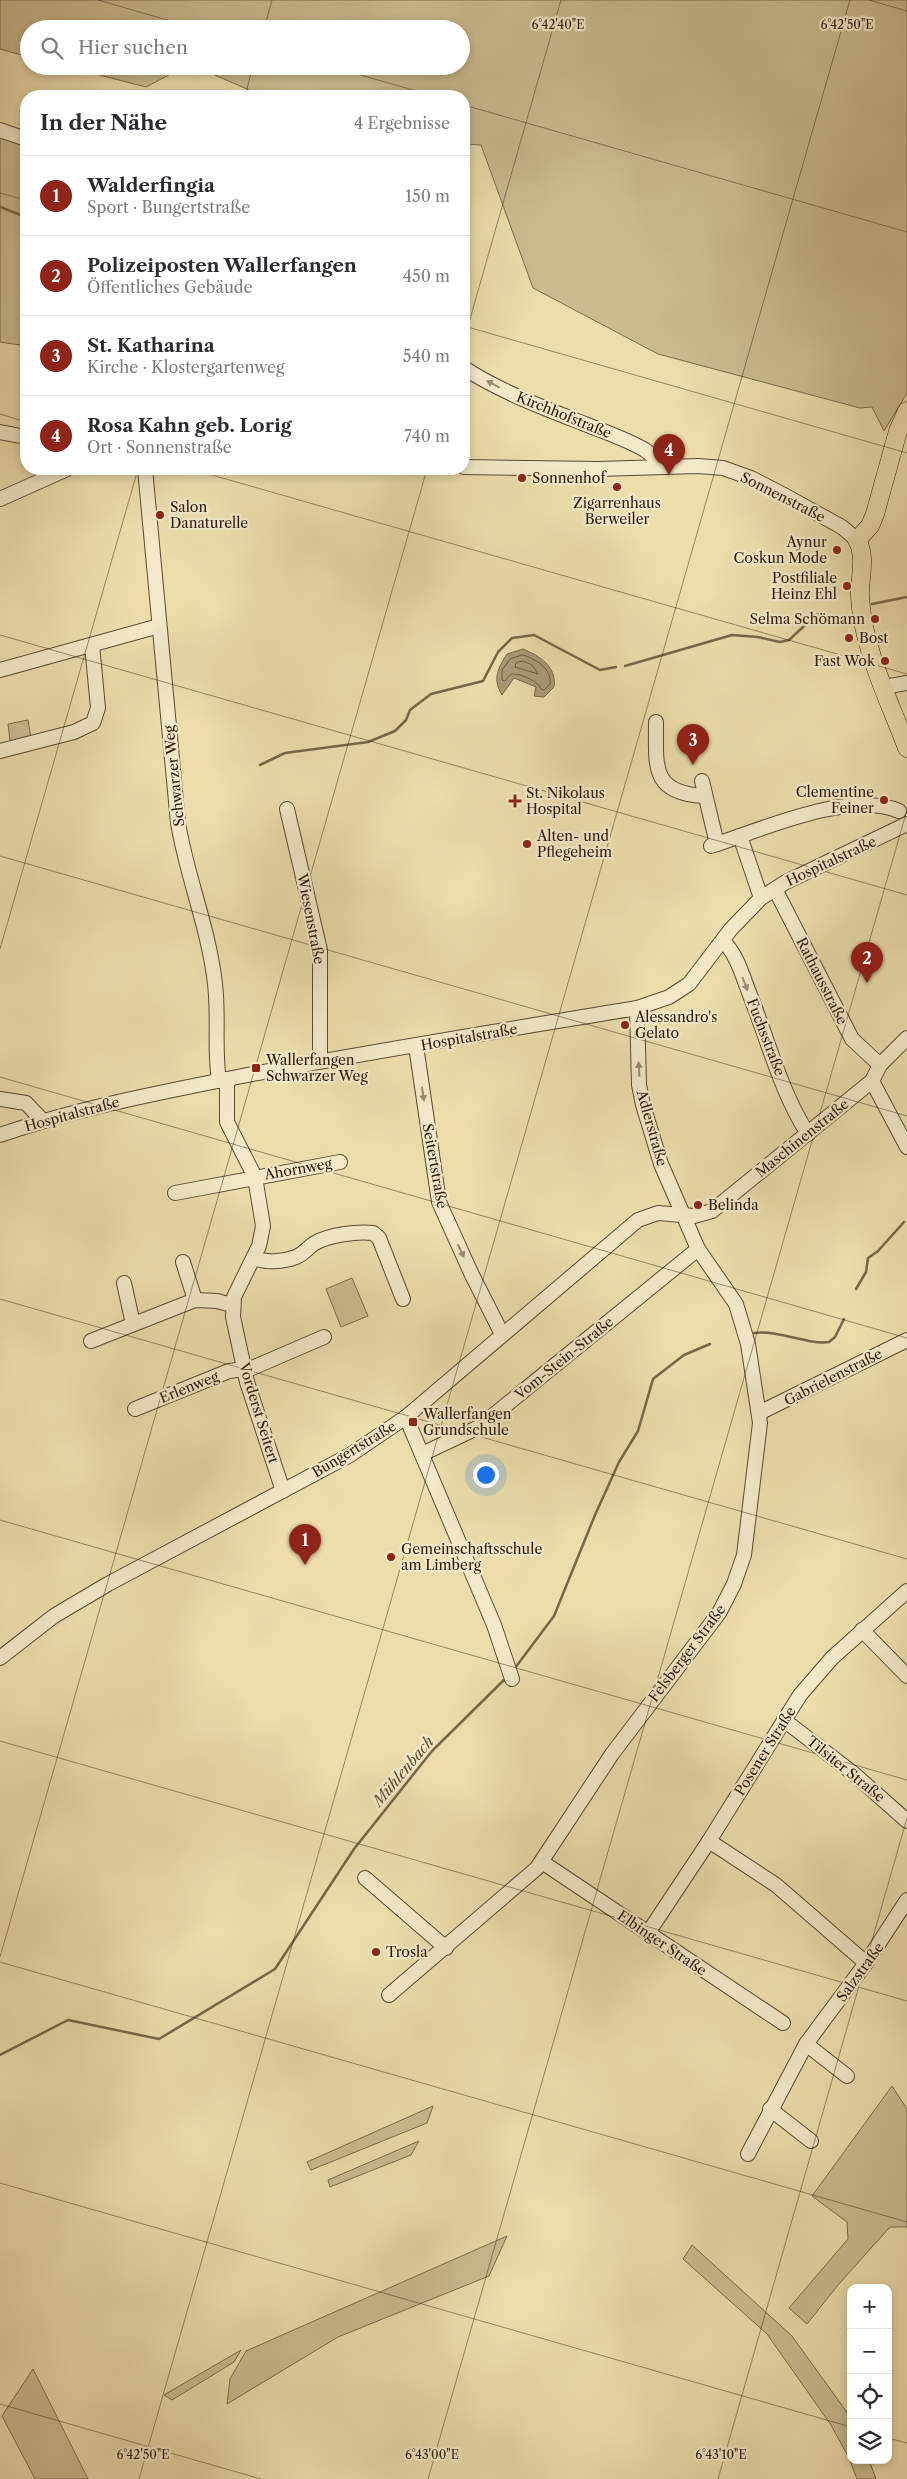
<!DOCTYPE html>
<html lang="de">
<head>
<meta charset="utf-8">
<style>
	:root { --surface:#fff; --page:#f7f7f7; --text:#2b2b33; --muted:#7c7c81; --line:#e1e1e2; --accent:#8f2418 }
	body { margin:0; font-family:"Libre Caslon Text",serif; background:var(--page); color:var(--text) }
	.controls { position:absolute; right:15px; bottom:15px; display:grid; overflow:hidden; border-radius:10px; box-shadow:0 2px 8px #0003 }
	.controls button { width:45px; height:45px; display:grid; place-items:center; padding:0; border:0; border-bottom:1px solid var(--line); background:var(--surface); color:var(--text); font:25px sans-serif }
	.you { position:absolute; left:485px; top:1474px; width:18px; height:18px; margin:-12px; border:4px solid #fff; border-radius:50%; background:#1a73e8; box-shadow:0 0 0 8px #1a73e833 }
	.badge { display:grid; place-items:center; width:32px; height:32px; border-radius:50%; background:var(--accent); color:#fff; font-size:16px; font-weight:700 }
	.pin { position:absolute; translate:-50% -41px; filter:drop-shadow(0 1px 2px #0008) }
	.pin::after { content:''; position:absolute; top:26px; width:18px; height:15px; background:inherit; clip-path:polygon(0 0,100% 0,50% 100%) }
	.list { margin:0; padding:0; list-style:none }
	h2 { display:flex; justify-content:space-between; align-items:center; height:65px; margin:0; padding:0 20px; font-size:21px }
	h2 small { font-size:16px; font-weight:400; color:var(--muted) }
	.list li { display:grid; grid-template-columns:32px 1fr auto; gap:15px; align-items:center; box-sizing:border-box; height:80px; padding:0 20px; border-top:1px solid var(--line) }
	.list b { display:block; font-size:19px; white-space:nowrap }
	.list p { margin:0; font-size:16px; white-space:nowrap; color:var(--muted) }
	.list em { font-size:16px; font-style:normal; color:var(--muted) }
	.icon { flex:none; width:28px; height:28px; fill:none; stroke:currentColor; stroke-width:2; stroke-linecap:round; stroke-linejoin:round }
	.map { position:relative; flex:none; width:907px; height:2479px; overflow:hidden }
	.search { position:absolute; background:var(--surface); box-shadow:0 2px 8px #0003; left:20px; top:20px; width:450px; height:55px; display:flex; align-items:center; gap:12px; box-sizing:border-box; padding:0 18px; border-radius:28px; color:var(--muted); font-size:19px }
	.panel { position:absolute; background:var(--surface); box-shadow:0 2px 8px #0003; left:20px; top:90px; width:450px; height:385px; border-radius:20px }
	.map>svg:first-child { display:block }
</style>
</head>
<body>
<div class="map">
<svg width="907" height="2479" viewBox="0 0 907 2479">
	<rect width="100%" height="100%" fill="#ecddab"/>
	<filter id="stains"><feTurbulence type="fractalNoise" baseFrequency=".004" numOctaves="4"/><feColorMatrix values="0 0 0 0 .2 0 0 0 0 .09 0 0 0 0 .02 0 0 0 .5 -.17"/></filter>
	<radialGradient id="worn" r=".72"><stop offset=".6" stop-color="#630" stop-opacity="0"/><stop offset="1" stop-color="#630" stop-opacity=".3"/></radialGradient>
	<g fill="#cbbc90" stroke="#7a6a4e">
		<polygon points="0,0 907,0 907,393 884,431 872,407 860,408 658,354 533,288 481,145 464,144 464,96 263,96 194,66 461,66 461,29 29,29 29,57 0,49"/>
		<polygon points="65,66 186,66 146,87"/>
		<polygon points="0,135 26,144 26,346 0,342"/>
		<polygon points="28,720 31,738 10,741 8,724"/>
		<polygon points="352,1278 368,1316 341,1327 326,1289"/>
		<polygon points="892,2086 907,2109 907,2227 890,2227 838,2285 807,2324 789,2308 848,2239 847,2222 812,2196"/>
		<polygon points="433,2106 427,2123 311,2170 307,2162"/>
		<polygon points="419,2141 411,2155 330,2187 328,2180"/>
		<polygon points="507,2236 489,2276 338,2337 227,2404 230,2379 246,2351"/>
		<polygon points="692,2245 792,2336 851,2418 851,2460 869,2460 876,2479 857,2479 848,2456 831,2425 767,2334 683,2259"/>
		<polygon points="241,2350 234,2362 172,2400 164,2395"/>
		<polygon points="33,2369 88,2479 35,2479 2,2416"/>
	</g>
	<path fill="#aa9a75" stroke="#77664b" d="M523 649C540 656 557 667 554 687L544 697 534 696 536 687 514 678 502 695C492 679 498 668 507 654Z"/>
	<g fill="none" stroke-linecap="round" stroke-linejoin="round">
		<g stroke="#6a5940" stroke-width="1">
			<path d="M523 655C536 659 552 669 550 684L544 690 541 689C539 682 522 674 514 674 510 673 508 678 505 681L502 680V670L510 659Z"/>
			<polygon points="523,661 532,665 538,674 515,667 516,663"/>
		</g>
		<g stroke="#77664b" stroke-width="2.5">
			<polyline points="0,207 26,217"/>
			<polyline points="872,604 907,597"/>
			<polyline points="625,666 732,635 758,637 780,642 789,640 816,615 821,614"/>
			<polyline points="260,765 285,753 368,742 395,731 406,720 410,710 431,694 483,681 498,652 512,638 534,635 600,670 616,667"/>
			<polyline points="856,1289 866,1272 868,1258 878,1251 904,1222"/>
			<path d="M754 1333C782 1330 806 1345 829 1342L835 1337 844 1319"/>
			<polyline points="515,1668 554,1616 595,1515 619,1462 638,1431 653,1379 684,1355 710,1344"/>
			<polyline points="0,2055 68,2020 159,2039 275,1969 354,1849 432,1751 506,1678"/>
		</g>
		<g stroke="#5a4934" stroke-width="16">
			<g id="minor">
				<polyline points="0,130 26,139"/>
				<path d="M464 368C501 392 544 408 585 424 605 432 626 439 645 450 652 455 657 459 658 467"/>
				<polyline points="0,432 26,437"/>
				<polyline points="464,467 598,469 698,466 723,468 751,478 782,494 842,527 857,540"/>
				<path d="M145 469 178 823C187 877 209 929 215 984 219 1016 214 1049 219 1081"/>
				<polyline points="0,499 67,469"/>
				<polyline points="0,670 159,626"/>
				<polyline points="884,687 907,683"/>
				<path d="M656 722C656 767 651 793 704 796"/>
				<polyline points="0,751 74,732 93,723 98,708 92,645"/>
				<polyline points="702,781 717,844"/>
				<polyline points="287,809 320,950 320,1061"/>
				<polyline points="740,836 761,898"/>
				<path d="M711 846C761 830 848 790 899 811"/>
				<polyline points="775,889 852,1039 880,1065"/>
				<path d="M723 941C738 955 744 981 752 1000 769 1044 782 1094 808 1134"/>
				<polyline points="416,1046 439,1202 472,1275 502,1334"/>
				<polyline points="227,1079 227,1122 255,1177 263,1226 259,1246 234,1297 233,1317 247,1382 283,1491"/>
				<polyline points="872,1081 907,1147"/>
				<polyline points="0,1099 26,1103 42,1120"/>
				<path d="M0 1135C81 1107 159 1093 242 1076 373 1051 505 1030 637 1008L669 997 689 984 731 929 761 898 786 882 907 824"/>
				<polyline points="175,1193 340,1162"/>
				<path d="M254 1258C266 1263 283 1262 296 1257 304 1254 308 1247 315 1243 329 1235 357 1231 373 1233L379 1238 403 1299"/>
				<polyline points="183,1262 195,1300"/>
				<polyline points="124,1283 133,1324"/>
				<polyline points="91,1341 195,1300 217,1301 232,1305"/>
				<polyline points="135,1409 229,1371 252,1368 324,1337"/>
				<polyline points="759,1413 907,1340"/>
				<polyline points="406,1417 494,1625 512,1679"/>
				<polyline points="422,1454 479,1427 698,1249"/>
				<polyline points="862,1630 907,1676"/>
				<polyline points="0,1658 54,1616 108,1584 350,1455 406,1417 638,1220 658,1213 694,1216 712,1211 872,1081 880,1065 907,1038"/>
				<polyline points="784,1720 854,1774 907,1821"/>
				<polyline points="709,1841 776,1885 866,1963"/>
				<polyline points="542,1862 783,2023"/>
				<polyline points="365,1878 446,1948"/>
				<polyline points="648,1933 709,1841 800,1695 832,1658 907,1591"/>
				<polyline points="389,1995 537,1868 612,1754 719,1613 734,1584 744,1555 760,1423 748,1344 736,1304 698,1249 661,1164 643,1105 639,1085 637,1008"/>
				<polyline points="806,2044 847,2076"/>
				<polyline points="770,2109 811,2141"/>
				<polyline points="748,2154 806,2044 866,1963 907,1900"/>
			</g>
		</g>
		<g stroke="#2a180c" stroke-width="19">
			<path id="major" d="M907 411 898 431 875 514 870 526 857 540C867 557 859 579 860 597 863 649 889 700 907 748"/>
		</g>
		<use href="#minor" stroke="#f3e9c8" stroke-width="14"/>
		<use href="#major" stroke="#ecddab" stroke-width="18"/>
	</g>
	<defs><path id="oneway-solid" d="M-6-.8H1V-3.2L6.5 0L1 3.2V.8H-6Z" transform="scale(1.25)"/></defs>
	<g fill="#998b73">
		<use href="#oneway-solid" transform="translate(493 384) rotate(-152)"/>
		<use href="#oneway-solid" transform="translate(745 984) rotate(69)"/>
		<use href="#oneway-solid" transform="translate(639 1069) rotate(-93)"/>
		<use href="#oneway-solid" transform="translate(423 1094) rotate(82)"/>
		<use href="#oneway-solid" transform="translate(461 1251) rotate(65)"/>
	</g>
	<path fill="none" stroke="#2a180c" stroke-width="1" stroke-opacity="0.45" d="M98 0 198 29M869 0 907 11M264 29 272 0M329 66 434 96M245 96 253 66M464 105 907 232M0 193 26 200M464 326 907 453M464 340 561 0M0 414 26 422M191 469 907 674M0 635 907 895M0 856 907 1116M0 949 138 469M0 1077 907 1338M0 1299 907 1559M0 1520 907 1780M0 1741 907 2001M0 1957 427 469M0 1962 907 2222M0 2183 851 2427M0 2404 261 2479M888 2438 907 2443M139 2479 850 0M428 2479 907 810M718 2479 907 1818"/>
	<g fill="#8f2418" stroke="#f3e9c8" stroke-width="2">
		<circle cx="522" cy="478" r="5"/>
		<circle cx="617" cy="487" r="5"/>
		<circle cx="160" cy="515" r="5"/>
		<circle cx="837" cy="550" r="5"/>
		<circle cx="847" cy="586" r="5"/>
		<circle cx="875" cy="619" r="5"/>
		<circle cx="849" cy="638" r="5"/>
		<circle cx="885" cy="661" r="5"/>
		<circle cx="884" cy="800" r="5"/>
		<path d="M512.5 793.5h5v5h5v5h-5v5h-5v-5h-5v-5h5z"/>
		<circle cx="527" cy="844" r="5"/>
		<circle cx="625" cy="1025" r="5"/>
		<rect x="251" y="1063" width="10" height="10" rx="2.5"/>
		<circle cx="698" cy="1205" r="5"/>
		<rect x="408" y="1417" width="10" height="10" rx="2.5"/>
		<circle cx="391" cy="1557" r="5"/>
		<circle cx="376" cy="1952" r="5"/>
	</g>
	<g text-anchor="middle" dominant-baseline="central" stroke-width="4.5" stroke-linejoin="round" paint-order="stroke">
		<g font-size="14" fill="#2a180c" stroke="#f3e9c8">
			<text transform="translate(564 415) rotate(22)">Kirchhofstraße</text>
			<text transform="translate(783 497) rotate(27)">Sonnenstraße</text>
			<text transform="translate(174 776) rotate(-96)">Schwarzer Weg</text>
			<text transform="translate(831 861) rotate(-25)">Hospitalstraße</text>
			<text transform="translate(311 919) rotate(79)">Wiesenstraße</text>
			<text transform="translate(822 981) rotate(63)">Rathausstraße</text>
			<text transform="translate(469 1037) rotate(-10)">Hospitalstraße</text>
			<text transform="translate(766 1037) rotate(69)">Fuchsstraße</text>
			<text transform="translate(72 1114) rotate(-15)">Hospitalstraße</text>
			<text transform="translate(652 1128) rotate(74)">Adlerstraße</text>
			<text transform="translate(802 1138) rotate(-39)">Maschinenstraße</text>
			<text transform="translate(435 1166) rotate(80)">Seitertstraße</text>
			<text transform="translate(298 1169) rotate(-10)">Ahornweg</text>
			<text transform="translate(564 1358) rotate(-39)">Vom-Stein-Straße</text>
			<text transform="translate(833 1377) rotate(-27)">Gabrielenstraße</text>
			<text transform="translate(189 1387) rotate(-22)">Erlenweg</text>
			<text transform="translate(259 1413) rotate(73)">Vorderst Seitert</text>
			<text transform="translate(354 1449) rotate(-31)">Bungertstraße</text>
			<text transform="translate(687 1653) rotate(-53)">Felsberger Straße</text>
			<text transform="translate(765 1751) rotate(-58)">Posener Straße</text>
			<text transform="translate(846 1769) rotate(39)">Tilsiter Straße</text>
			<text transform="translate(662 1943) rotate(34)">Elbinger Straße</text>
			<text transform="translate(860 1972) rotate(-54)">Salzstraße</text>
		</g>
		<g font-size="14" fill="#2a180c" stroke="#f3e9c8" text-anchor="start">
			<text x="532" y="478">Sonnenhof</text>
			<text x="617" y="503" text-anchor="middle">Zigarrenhaus<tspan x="617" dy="16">Berweiler</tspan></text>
			<text x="170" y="507">Salon<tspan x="170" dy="16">Danaturelle</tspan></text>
			<text x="827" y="542" text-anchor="end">Aynur<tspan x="827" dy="16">Coskun Mode</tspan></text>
			<text x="837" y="578" text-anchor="end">Postfiliale<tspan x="837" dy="16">Heinz Ehl</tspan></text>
			<text x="865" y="619" text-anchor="end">Selma Schömann</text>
			<text x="859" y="638">Bost</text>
			<text x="875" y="661" text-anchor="end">Fast Wok</text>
			<text x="874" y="792" text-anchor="end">Clementine<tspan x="874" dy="16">Feiner</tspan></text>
			<text x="526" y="793">St. Nikolaus<tspan x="526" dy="16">Hospital</tspan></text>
			<text x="537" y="836">Alten- und<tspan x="537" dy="16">Pflegeheim</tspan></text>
			<text x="635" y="1017">Alessandro's<tspan x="635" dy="16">Gelato</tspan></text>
			<text x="266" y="1060">Wallerfangen<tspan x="266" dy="16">Schwarzer Weg</tspan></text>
			<text x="708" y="1205">Belinda</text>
			<text x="423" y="1414">Wallerfangen<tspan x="423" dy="16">Grundschule</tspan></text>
			<text x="401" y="1549">Gemeinschaftsschule<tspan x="401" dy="16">am Limberg</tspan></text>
			<text x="386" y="1952">Trosla</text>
		</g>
		<g font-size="15" font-style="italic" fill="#5d4c36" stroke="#f3e9c8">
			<text transform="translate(403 1771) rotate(-50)">Mühlenbach</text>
		</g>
	</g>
	<g font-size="12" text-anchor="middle" fill="#2a180c" stroke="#f3e9c8" stroke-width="4.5" stroke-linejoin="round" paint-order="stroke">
		<text x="558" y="29">6°42'40"E</text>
		<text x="847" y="29">6°42'50"E</text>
		<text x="143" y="2459">6°42'50"E</text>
		<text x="432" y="2459">6°43'00"E</text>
		<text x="721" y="2459">6°43'10"E</text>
	</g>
	<rect width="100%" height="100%" filter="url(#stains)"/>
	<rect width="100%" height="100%" fill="url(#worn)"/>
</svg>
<div class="controls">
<button>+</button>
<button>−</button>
<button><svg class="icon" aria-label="locate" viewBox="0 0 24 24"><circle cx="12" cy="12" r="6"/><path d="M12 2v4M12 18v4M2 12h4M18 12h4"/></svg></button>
<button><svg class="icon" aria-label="layers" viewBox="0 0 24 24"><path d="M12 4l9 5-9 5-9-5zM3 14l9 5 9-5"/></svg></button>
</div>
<div class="you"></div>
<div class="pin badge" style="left:305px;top:1565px">1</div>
<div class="pin badge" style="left:867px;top:983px">2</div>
<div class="pin badge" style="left:693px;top:765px">3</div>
<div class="pin badge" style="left:669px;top:475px">4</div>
<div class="search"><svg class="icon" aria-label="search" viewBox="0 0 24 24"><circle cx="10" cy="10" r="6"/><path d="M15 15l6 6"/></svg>Hier suchen</div>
<section class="panel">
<h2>In der Nähe<small>4 Ergebnisse</small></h2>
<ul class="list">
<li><span class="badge">1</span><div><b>Walderfingia</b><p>Sport · Bungertstraße</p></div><em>150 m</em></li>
<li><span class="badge">2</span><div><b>Polizeiposten Wallerfangen</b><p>Öffentliches Gebäude</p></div><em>450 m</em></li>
<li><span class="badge">3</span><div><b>St. Katharina</b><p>Kirche · Klostergartenweg</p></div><em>540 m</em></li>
<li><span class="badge">4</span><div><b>Rosa Kahn geb. Lorig</b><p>Ort · Sonnenstraße</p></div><em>740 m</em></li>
</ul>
</section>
</div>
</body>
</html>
